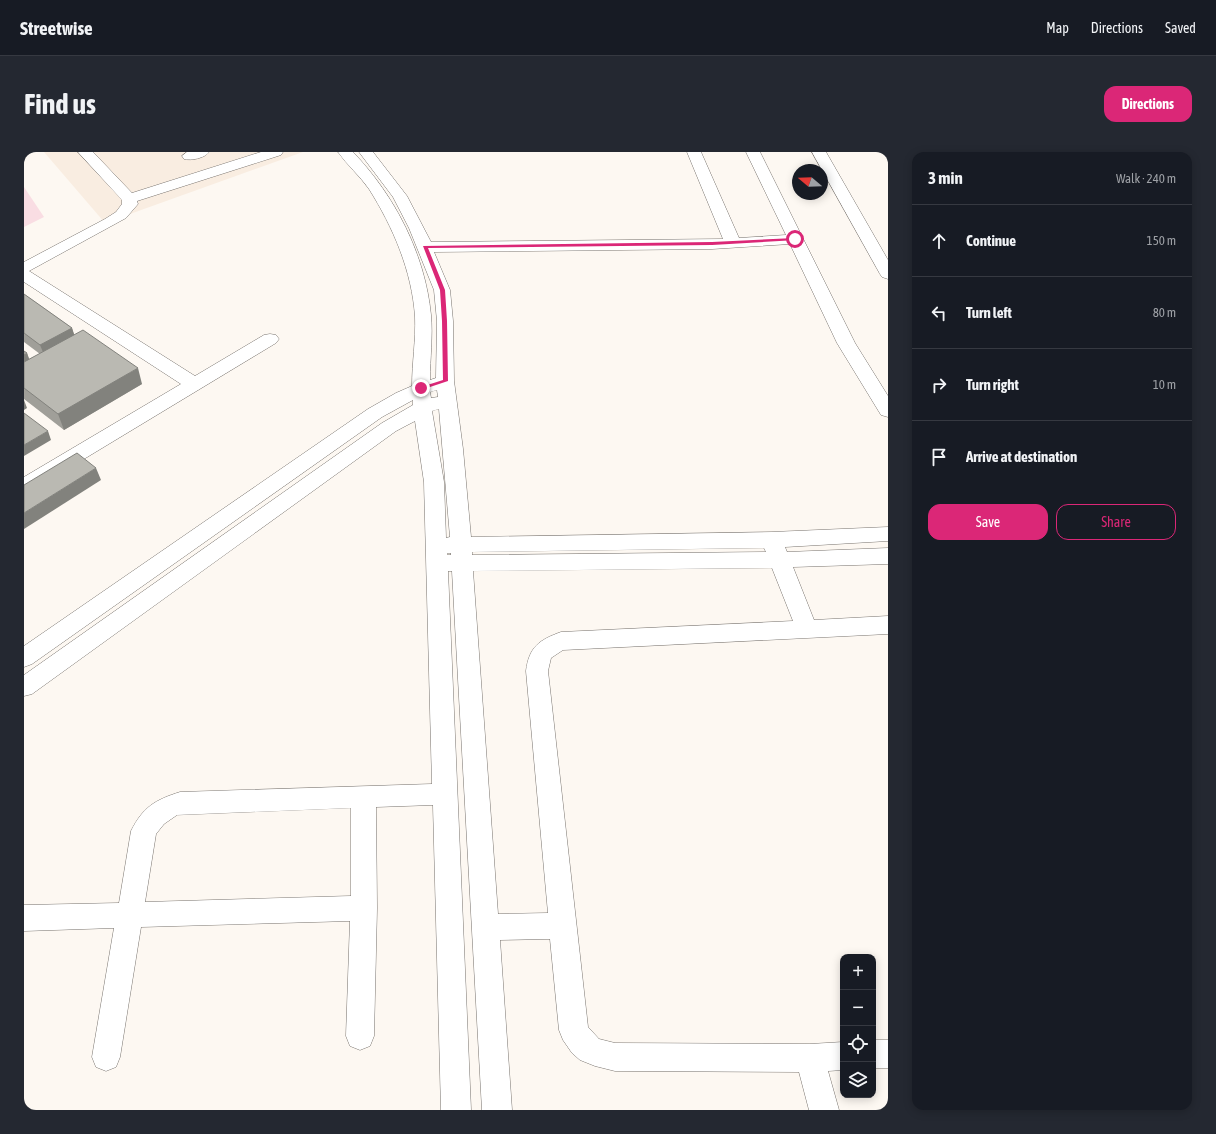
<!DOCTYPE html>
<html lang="en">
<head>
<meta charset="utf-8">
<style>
	:root { --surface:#171b24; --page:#242831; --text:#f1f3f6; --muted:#9ea1a6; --line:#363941; --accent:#db2777 }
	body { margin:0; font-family:"Asap Condensed",sans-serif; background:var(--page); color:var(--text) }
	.controls { position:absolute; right:12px; bottom:12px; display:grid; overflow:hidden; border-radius:8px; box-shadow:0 2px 10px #0003 }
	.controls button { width:36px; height:36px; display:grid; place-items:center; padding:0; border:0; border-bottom:1px solid var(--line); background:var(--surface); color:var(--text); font:20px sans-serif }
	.compass { position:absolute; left:768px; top:12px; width:36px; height:36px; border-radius:50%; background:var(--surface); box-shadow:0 2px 10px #0003; rotate:289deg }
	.stop { position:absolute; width:12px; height:12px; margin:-9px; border:3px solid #db2777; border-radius:50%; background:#fff }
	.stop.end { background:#db2777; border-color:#fff; box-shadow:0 1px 4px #0008 }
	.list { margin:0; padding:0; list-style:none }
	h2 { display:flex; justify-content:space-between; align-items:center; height:52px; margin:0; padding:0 16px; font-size:17px }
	h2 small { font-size:13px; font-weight:400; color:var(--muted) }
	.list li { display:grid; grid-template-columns:26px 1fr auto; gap:12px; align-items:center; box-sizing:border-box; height:72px; padding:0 16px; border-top:1px solid var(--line) }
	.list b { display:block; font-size:15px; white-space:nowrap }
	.list em { font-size:13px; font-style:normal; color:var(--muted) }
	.actions { display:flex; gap:8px; padding:12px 16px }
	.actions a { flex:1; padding:9px 0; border:1px solid var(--accent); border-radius:12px; text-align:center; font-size:14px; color:var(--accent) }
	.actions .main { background:var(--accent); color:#fff }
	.icon { flex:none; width:22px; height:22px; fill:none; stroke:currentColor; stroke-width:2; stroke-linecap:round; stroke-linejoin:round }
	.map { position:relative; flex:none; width:864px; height:958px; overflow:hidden; border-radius:12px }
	header { display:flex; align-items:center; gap:24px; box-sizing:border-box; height:56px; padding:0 20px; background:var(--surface); border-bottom:1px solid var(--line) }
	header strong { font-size:19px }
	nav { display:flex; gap:22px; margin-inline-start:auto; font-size:14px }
	.intro { display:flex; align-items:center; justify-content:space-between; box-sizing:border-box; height:96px; padding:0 24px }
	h1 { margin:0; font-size:28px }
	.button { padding:10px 18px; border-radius:12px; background:var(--accent); color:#fff; font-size:14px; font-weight:700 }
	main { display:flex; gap:24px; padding:0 24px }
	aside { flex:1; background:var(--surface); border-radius:12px; box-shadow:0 2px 10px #0003 }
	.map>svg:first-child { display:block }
</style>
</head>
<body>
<header>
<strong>Streetwise</strong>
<nav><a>Map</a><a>Directions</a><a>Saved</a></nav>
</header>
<div class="intro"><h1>Find us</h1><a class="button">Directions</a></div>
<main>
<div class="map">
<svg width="864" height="958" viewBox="0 0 864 958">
	<rect width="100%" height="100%" fill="#fdf8f2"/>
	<polygon fill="#f9ede1" points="20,0 279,0 81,71"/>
	<polygon fill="#f9dde3" points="0,35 20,65 0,75"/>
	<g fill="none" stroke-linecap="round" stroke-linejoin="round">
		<g stroke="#79746f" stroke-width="1">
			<g id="minor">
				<polygon points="54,0 69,0 108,41 237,0 259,0 257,3 113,49 114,52 102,66 5,119 171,224 240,183 246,182 252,183 255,187 252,191 7,339 0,341 0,325 157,232 0,130 0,110 81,67 92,60 98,52 98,48"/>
				<path d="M163 0H185C181 6 167 9 160 7L158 4Z"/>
				<path d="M314 0H329C371 44 401 102 407 163 409 184 406 206 406 228L412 226 413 169 410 138 385 76 369 45 335 0H349L383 44 407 90 699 87 663 0H677L715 86 762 83 722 0H736L831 191 864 244V265L857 263 813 191 766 92 688 97 410 100 426 138 429 169 430 229 439 297 447 385 748 380 864 375V389L761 395 763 400 864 396V412L769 415 790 468 864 464V482L539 498 527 506 524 519 564 875 575 887 591 891 786 892 819 890V918L804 919 815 958H785L775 920 591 919 571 914 556 908 548 901 539 888 535 878 526 787 476 788 488 958H458L428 419H424L447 958H417L409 653 352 655 353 756 350 884 346 894 336 898 326 894 322 884 326 769 117 775 96 905 92 915 82 919 72 915 68 905 90 776 0 779V753L95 751 107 679C119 655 131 648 156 640L408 632 400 330 391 269 372 279 8 542 0 544V523L358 271 389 253V248L358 265 8 512 0 515V494L344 257 372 241 388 234C388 211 392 188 391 165 388 119 369 75 345 37 336 24 323 13 314 0ZM413 238 414 245 407 246 406 240ZM415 257 426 385 422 386 420 330 408 259ZM740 396 742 400 448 403V400ZM423 401H427V403H423ZM748 416 769 469 537 480C515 488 505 495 502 519L524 761 474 762 449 419ZM327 656V744L121 750 132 682 140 672 153 663Z"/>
				<polygon points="788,0 802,0 864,108 864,127 858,125 856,122"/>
				<rect x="849" y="888" width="15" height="28"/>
			</g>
		</g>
		<use href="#minor" fill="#fff" fill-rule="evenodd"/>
	</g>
	<polygon fill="#a09f99" points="0,142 48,176 50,183 118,232 40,278 0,247 0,199 3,201 5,207 16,202 0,190"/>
	<g fill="#82827d">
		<polygon points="48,176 52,188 21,205 16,193"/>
		<polygon points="3,201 9,218 0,223 0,203"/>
		<polygon points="114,216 118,232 40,278 34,262"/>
		<polygon points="0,248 3,256 0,258"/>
		<polygon points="24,279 27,288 0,304 0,293"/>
		<polygon points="72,316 77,328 0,377 0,361"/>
	</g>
	<g fill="#bab9b2" stroke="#82827d">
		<polygon points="0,142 48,176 16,193 0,181"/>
		<polygon points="59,178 114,216 34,262 0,236 0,210"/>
		<polygon points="0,199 3,201 0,203"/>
		<polygon points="0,261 24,279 0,293"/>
		<polygon points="53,301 72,316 0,361 0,333"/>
	</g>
	<polygon fill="#db2777" points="771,86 773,88 688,93 404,96 421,138 423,169 424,229 397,238 394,236 419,228 418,169 416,138 399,94 688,90"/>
</svg>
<div class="controls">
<button>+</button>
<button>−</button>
<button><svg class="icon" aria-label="locate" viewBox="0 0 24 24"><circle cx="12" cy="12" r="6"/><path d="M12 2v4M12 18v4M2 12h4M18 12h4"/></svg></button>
<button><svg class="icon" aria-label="layers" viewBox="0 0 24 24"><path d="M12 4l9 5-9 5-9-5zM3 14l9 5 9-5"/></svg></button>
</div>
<svg class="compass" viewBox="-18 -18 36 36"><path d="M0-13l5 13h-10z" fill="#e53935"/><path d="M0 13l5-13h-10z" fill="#9ea1a6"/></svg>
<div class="stop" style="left:771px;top:87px"></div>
<div class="stop end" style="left:397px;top:236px"></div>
</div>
<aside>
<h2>3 min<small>Walk · 240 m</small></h2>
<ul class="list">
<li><svg class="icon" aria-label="ahead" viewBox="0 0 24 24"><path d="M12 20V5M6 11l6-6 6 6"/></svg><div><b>Continue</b></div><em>150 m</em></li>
<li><svg class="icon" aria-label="left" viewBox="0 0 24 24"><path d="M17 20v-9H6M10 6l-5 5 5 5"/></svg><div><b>Turn left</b></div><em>80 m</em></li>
<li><svg class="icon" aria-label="right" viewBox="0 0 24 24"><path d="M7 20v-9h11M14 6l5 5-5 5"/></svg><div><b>Turn right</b></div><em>10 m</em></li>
<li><svg class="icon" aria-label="arrive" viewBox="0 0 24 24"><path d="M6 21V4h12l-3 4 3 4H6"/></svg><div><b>Arrive at destination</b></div></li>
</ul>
<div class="actions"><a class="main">Save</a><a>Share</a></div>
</aside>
</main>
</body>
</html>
